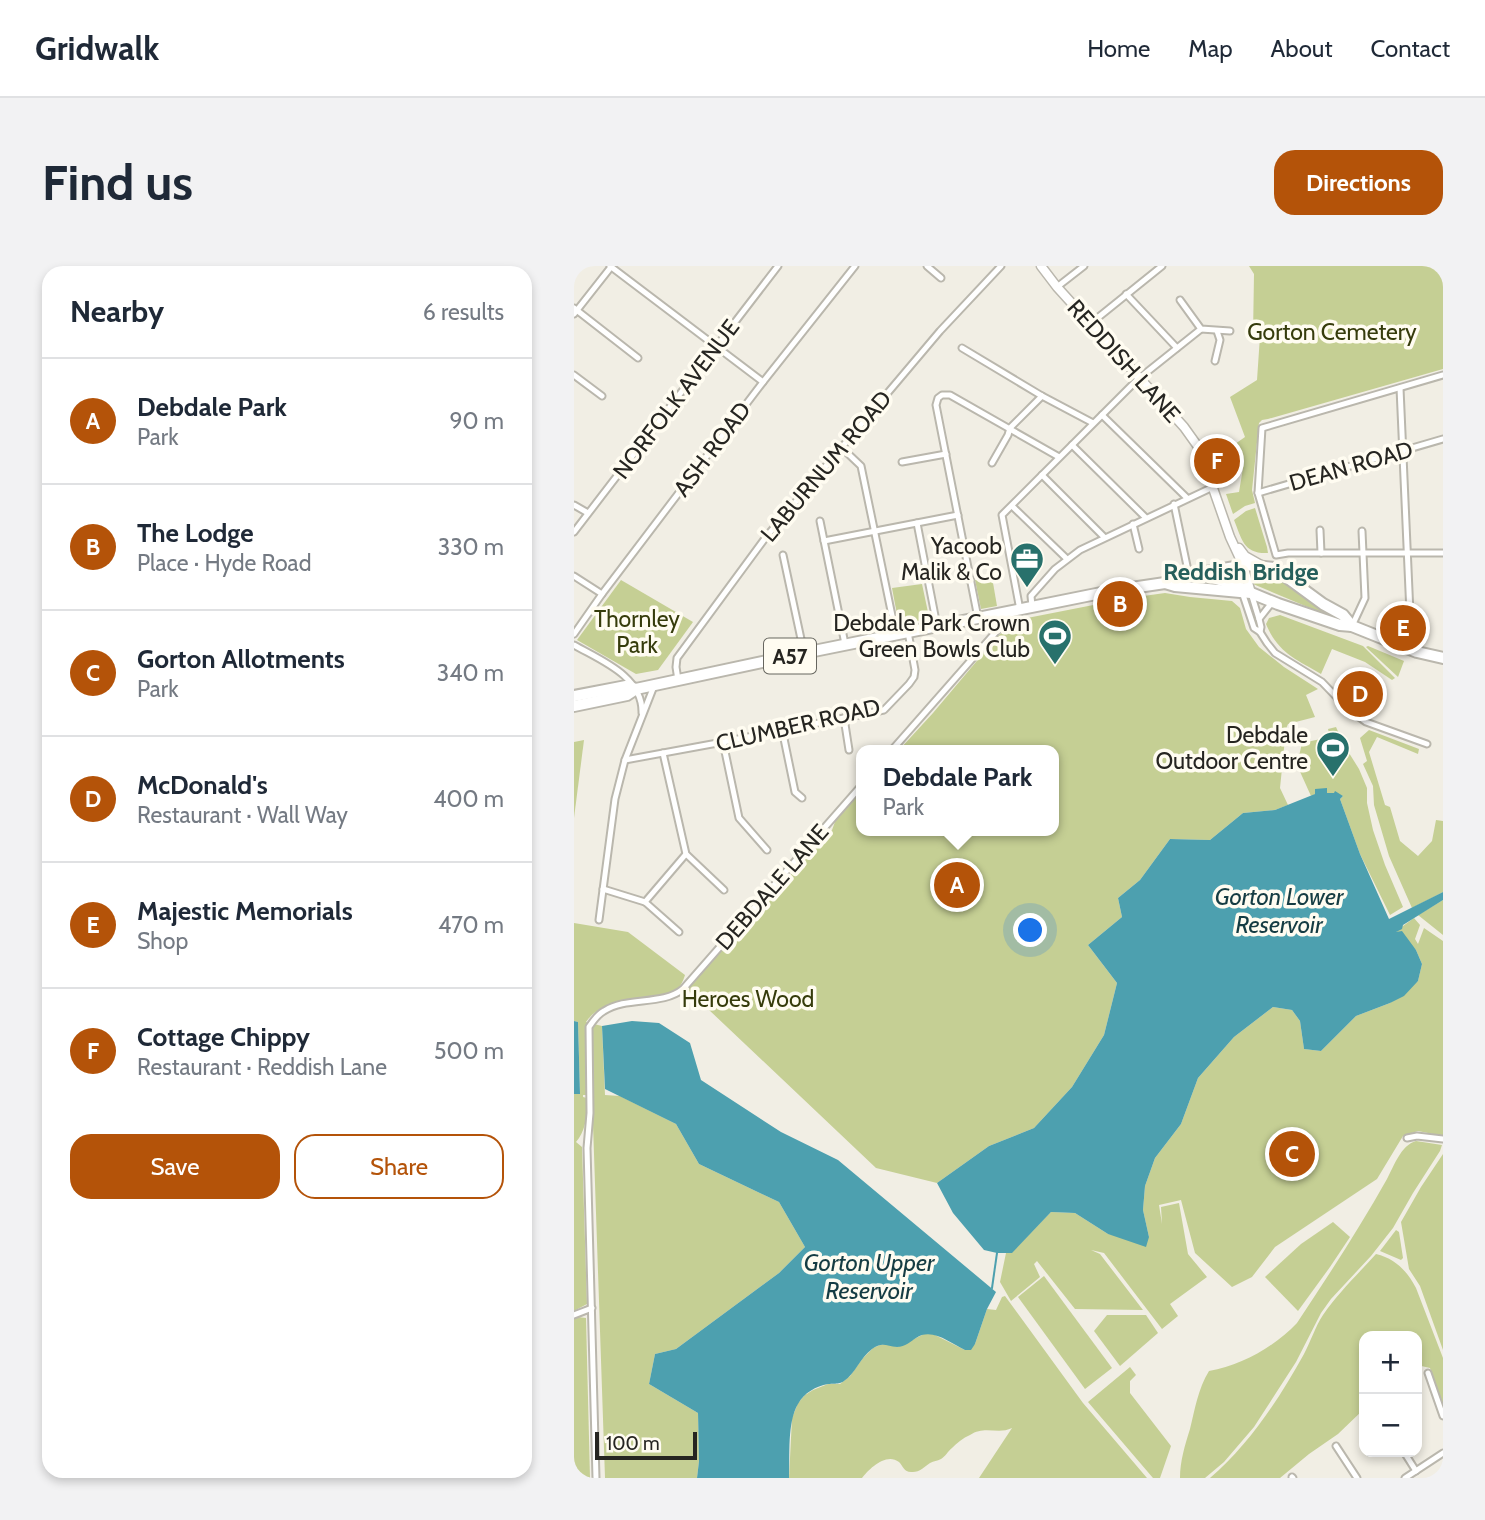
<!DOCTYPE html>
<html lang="en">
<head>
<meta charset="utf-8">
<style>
	:root { --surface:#fff; --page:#f2f2f3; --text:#1f2937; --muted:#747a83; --line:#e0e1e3; --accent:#b45309 }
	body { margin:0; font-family:Cabin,sans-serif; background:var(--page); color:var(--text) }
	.controls { position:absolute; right:21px; bottom:21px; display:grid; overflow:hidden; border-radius:14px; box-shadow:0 4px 10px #0003 }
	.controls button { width:63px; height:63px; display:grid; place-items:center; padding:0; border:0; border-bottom:2px solid var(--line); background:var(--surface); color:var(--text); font:35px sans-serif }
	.scale { position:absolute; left:21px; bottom:18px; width:102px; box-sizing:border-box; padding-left:7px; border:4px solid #262521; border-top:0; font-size:19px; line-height:24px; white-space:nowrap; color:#262521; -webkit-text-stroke:5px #fffcf1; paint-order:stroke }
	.you { position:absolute; left:457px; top:665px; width:24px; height:24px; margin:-18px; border:5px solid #fff; border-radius:50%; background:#1a73e8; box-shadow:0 0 0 10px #1a73e833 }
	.badge { display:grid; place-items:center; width:46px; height:46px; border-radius:50%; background:var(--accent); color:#fff; font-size:23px; font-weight:700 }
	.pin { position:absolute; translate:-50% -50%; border:4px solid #fff; box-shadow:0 2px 7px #0006 }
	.popup { position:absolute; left:282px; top:479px; width:203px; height:91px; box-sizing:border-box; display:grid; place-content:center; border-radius:14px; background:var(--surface); filter:drop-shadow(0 2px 5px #0005); font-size:23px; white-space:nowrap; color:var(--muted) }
	.popup b { font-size:26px; color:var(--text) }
	.popup::after { content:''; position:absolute; left:50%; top:100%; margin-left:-14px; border:14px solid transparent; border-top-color:var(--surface) }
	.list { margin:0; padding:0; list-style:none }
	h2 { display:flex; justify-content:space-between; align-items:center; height:91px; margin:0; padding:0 28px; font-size:30px }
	h2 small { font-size:23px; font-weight:400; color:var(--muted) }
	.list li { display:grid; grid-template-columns:46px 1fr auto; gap:21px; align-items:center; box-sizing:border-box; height:126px; padding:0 28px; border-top:2px solid var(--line) }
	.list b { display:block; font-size:26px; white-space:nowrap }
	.list p { margin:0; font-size:23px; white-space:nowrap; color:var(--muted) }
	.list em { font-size:23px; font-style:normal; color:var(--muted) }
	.actions { display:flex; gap:14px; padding:21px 28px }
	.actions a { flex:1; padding:16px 0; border:2px solid var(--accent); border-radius:21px; text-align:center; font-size:24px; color:var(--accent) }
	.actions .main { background:var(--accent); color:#fff }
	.map { position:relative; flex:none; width:869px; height:1212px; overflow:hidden; border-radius:21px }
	header { display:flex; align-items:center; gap:42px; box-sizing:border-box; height:98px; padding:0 35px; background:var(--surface); border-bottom:2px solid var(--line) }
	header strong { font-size:33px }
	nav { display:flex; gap:38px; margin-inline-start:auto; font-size:24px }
	.intro { display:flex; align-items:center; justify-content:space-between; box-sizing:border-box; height:168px; padding:0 42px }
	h1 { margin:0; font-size:49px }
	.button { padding:18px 32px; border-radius:21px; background:var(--accent); color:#fff; font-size:24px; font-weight:700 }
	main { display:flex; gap:42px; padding:0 42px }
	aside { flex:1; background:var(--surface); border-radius:21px; box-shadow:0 4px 10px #0003 }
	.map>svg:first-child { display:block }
</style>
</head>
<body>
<header>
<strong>Gridwalk</strong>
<nav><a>Home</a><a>Map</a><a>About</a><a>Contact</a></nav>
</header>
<div class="intro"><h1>Find us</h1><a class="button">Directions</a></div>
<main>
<aside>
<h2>Nearby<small>6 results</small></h2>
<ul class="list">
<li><span class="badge">A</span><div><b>Debdale Park</b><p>Park</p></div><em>90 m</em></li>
<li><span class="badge">B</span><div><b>The Lodge</b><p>Place · Hyde Road</p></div><em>330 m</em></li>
<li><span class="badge">C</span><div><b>Gorton Allotments</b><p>Park</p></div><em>340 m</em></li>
<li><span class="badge">D</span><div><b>McDonald's</b><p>Restaurant · Wall Way</p></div><em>400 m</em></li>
<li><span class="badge">E</span><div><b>Majestic Memorials</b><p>Shop</p></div><em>470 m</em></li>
<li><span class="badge">F</span><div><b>Cottage Chippy</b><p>Restaurant · Reddish Lane</p></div><em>500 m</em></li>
</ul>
<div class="actions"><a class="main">Save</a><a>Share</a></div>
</aside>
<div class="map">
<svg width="869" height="1212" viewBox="0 0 869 1212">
	<rect width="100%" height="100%" fill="#f1eee4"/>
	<g fill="#c5cf94">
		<polygon points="675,0 869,0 869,103 694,153 688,154 685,157 678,224 681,237 671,240 659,248 652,228 665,226 670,196 661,178 671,171 656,131 683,114 686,70 679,69 680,8"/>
		<path d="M681 242 693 281 694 287C669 288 668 273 660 254L672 245Z"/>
		<polygon points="685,305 702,309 768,353 767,355 679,318 676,306"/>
		<polygon points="418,311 423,340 407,343 401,314"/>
		<polygon points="47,314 119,356 84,404 62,408 3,374"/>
		<polygon points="348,318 355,351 353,353 325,359 318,322"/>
		<polygon points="591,327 616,331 658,335 666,342 672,363 685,381 710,401 744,423 732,429 741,451 714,458 712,463 706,522 714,539 701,544 669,547 636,574 596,573 566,614 544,632 548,651 514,679 543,717 530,769 498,821 460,862 415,880 363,917 302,902 115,725 114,719 191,633 214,612 246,572 255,567 258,564 262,553 287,526 287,565 479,565 479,484 325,484 359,447 423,371 434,361 439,361 443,354 555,332"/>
		<path d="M706 349 789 380 821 412 818 414 791 396 758 383 747 408C722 393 704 387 692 358L695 352Z"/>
		<polygon points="794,380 830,395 824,411 794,383 792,381"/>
		<polygon points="762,461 770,479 785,503 793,522 793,537 799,564 811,599 829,641 816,649 786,588 766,533 769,530 753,527 753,523 737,530 723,499 728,477 756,471 754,463"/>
		<polygon points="795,464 845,483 844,488 803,471 795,486 811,539 816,541 826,575 844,590 858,575 862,554 869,555 869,626 838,642 815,590 800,539 799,520 789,498 793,495 786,472"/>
		<polygon points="10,474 0,552 0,476"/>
		<polygon points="869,634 869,669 844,649"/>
		<polygon points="840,652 846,659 841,673 844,678 850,662 869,675 869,870 844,865 829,870 803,913 701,981 678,1011 658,1021 621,987 607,934 585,939 588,958 587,941 605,937 614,988 633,1011 596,1038 604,1050 588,1063 530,987 517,984 526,988 569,1044 501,1043 463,995 460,998 466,1011 437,1035 426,1016 432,987 438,986 477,946 501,947 534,968 575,971 569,944 571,920 581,892 607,858 624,812 660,771 699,741 718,744 726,755 730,783 747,785 782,750 816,737 844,715 848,698 842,684 822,665"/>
		<path d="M0 657 54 666 111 709C109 716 105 723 99 727 94 729 87 729 82 729 58 734 27 734 12 756L28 760 31 829 46 830 102 858 125 898 205 936 231 981 205 1007 102 1083 81 1088 75 1118 124 1147 125 1195 123 1212H31L18 829H9V831L13 832C14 847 12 865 2 876L8 881 13 1038 0 1045V828H6L4 756 0 755Z"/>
		<path d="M842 875 868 879 866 885 839 927 819 962 797 990 757 1033 747 1047 722 1096 680 1161 650 1196 631 1212H606C606 1195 611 1179 616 1163 621 1143 624 1123 635 1105 668 1099 700 1081 723 1057 754 1010 785 963 813 913 820 900 827 879 842 875Z"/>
		<polygon points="869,888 869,1084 846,1020 835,1003 827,956 847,921"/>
		<polygon points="759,956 776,971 756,1001 724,1045 691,1011 727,978"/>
		<polygon points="822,964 825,966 829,992 827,994 806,985"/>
		<path d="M802 988C822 993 833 1005 842 1022L869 1092V1141L856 1102 843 1099V1070H790V1143L764 1168 735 1188 706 1212H636C675 1179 705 1133 730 1088 737 1075 741 1061 749 1049 764 1027 784 1008 802 988Z"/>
		<polygon points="470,1010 538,1102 511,1123 444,1031"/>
		<path d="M431 1030 509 1137 573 1212H405L438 1162C424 1169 411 1159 396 1169 389 1172 383 1177 378 1182 374 1185 371 1191 367 1193 363 1195 360 1195 356 1197 350 1201 345 1207 337 1206 330 1206 329 1200 325 1196 312 1186 295 1203 288 1212H215L218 1152 224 1137 231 1129 239 1124 254 1118H266L276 1110 289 1092 299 1082 306 1079 313 1078 324 1081 350 1068 357 1067 391 1084 401 1078 413 1043 422 1044 428 1031Z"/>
		<polygon points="533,1049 572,1049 584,1067 546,1100 520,1065"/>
		<polygon points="4,1051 12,1052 16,1212 0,1212 0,1053"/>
		<polygon points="556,1101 562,1109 556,1115 556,1127 597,1180 586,1212 579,1212 514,1136"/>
	</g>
	<g fill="#4da0af">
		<polygon points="753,522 753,527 760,527 761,525 769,530 766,533 786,588 815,653 869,626 869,634 829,659 828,663 822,666 828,665 842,684 848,698 844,715 830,730 816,737 782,750 747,785 730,783 726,755 718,744 699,741 660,771 624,812 607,858 581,892 571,920 569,944 575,971 572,981 534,968 501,947 477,946 438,987 423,987 410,984 379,947 363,917 415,880 460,862 498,821 530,769 543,717 514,679 548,651 544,632 566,614 596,573 636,574 669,547 701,544 741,528 741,523"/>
		<polygon points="0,755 4,756 6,828 0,828"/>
		<path d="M58 755 85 757 116 777 127 814 207 866 264 894 422 1026 413 1043 401 1078 397 1084H391C376 1077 358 1061 342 1072 337 1075 331 1081 323 1081 313 1081 309 1075 298 1083 286 1092 281 1108 270 1115 264 1119 261 1117 254 1118 242 1120 230 1127 224 1138 213 1156 216 1190 215 1212H123L125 1195 124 1147 75 1118 81 1088 102 1083 205 1007 231 981 205 936 125 898 102 858 31 823 28 760Z"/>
	</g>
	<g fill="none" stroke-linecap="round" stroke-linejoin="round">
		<polyline stroke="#4da0af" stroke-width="2" points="418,1022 423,987"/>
		<g stroke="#bab7ad" stroke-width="9">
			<g id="street">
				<polyline points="36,0 189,116"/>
				<polyline points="353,0 367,12"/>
				<polyline points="483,21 510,0"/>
				<polyline points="552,28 603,82"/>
				<polyline points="606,34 627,63 656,65"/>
				<polyline points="0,42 64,92"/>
				<polyline points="0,48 37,1"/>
				<polyline points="516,58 588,0"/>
				<polyline points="388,82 468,130 519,157"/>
				<polyline points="641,95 646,74 643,65"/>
				<polyline points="0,109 28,130"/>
				<polyline points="869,109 688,162 684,227 702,289 714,287 869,287"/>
				<polyline points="826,122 837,370 832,382"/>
				<polyline points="528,149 613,232"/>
				<polyline points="498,179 572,252"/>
				<polyline points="267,181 287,200 322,369"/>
				<polyline points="328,196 372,188"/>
				<polyline points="418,197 434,169 436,162 468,130"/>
				<polyline points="468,209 530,271"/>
				<polyline points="684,227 869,173"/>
				<polyline points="600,238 613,300"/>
				<polyline points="0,239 14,247"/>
				<polyline points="438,240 493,293"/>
				<polyline points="246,255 271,378"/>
				<polyline points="343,257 363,360"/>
				<polyline points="559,258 565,283"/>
				<polyline points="746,264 747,287"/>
				<polyline points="0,266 204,0"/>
				<polyline points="250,275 384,249"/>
				<polyline points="209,289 230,387"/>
				<polyline points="0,310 28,328"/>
				<polyline points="668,326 680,362 686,366 693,377 701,387 748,416 774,443 792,456 853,478"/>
				<polyline points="677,327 685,353"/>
				<polyline points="458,340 457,330 481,303 506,284 639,221"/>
				<polyline points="446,344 428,249 563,114 627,63"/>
				<polyline points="404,352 362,139 364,132 368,129 376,129 485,191"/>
				<polyline points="778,360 791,332 788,265"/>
				<polyline points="686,366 687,361 685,353 696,339 701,338"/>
				<polyline points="0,368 28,328 189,116 281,0"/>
				<path d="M0 379C26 394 69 410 68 447"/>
				<polyline points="104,414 102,401 103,392 192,271 366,65 427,0"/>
				<polyline points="270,452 275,484"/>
				<polyline points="208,463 221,526 228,532"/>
				<polyline points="149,476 165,552 193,584"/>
				<polyline points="318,484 428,359 427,347"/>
				<polyline points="89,487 112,588 150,624"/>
				<polyline points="51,494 149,476 310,444 335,418 340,411 341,404 334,366"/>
				<polyline points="29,623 71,636 105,666"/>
				<polyline points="71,636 112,588"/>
				<polyline points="25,654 41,533 51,494 80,420"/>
				<polyline points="833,872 843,870 869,873"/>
				<polyline points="0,1049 18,1042"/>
				<polyline points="854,1107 869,1150"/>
				<polyline points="762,1180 783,1212"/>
				<polyline points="830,1186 842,1205"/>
				<polyline points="718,1211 719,1212"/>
				<path d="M22 1212 13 882 16 847 15 761C19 755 24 748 30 745 53 730 88 740 109 723L287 520"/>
				<polyline points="831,1212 869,1187"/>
			</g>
		</g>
		<g stroke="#bab7ad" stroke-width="11">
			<g id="secondary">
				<polyline points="467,0 483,21 610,161 625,182 656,271 669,299 677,327"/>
				<polyline points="665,282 671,290 687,299"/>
			</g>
		</g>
		<g stroke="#bab7ad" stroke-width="14">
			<g id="highway">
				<polyline points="625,308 659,318 673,324"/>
				<polyline points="591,317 601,320 677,327 704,338 766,359 778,360 843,386 869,392"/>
				<polyline points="0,430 52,420 62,423"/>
				<polyline points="0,440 53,429 62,423 230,387 537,325 591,317 604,311 672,299 700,302 749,338 769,349 778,360"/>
			</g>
		</g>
		<use href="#street" stroke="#fff" stroke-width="5"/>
		<use href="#secondary" stroke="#fff" stroke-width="8"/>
		<use href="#highway" stroke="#fff" stroke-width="10"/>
	</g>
	<defs>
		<g id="office-pin" transform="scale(1.75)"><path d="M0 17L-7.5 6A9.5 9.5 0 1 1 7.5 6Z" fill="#28716c" stroke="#fffcf1"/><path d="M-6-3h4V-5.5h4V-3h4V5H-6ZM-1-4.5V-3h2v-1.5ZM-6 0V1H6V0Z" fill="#fff"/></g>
		<g id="stadium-pin" transform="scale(1.75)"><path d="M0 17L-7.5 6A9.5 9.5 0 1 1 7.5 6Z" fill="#28716c" stroke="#fffcf1"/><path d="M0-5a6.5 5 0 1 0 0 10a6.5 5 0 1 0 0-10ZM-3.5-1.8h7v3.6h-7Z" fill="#fff"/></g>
	</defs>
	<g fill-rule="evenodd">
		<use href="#office-pin" x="453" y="293"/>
		<use href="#stadium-pin" x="481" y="370"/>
		<use href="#stadium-pin" x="759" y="482"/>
	</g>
	<g text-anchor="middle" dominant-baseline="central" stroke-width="7" stroke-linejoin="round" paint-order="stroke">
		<rect fill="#fffcf1" stroke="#67665f" stroke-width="2" x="190" y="372.5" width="52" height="35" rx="5"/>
		<g font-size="21" font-weight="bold" fill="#262521">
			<text x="216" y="390">A57</text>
		</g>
		<g font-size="23" fill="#363c0c" stroke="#fffcf1">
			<text x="758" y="66">Gorton Cemetery</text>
			<text x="63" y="353">Thornley<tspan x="63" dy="26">Park</tspan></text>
			<text x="174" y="733">Heroes Wood</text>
		</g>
		<g font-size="23" fill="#262521" stroke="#fffcf1">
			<text transform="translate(550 95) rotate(48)">REDDISH LANE</text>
			<text transform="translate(102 133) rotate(-53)">NORFOLK AVENUE</text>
			<text transform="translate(138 183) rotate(-53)">ASH ROAD</text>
			<text transform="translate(252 200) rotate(-50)">LABURNUM ROAD</text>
			<text transform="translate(777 200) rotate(-16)">DEAN ROAD</text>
			<text transform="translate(224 459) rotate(-13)">CLUMBER ROAD</text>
			<text transform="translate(198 621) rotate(-49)">DEBDALE LANE</text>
		</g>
		<g font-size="23" fill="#262521" stroke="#fffcf1" text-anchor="end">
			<text x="428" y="280">Yacoob<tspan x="428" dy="26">Malik &amp; Co</tspan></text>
			<text x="456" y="357">Debdale Park Crown<tspan x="456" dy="26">Green Bowls Club</tspan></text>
			<text x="734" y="469">Debdale<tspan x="734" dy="26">Outdoor Centre</tspan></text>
		</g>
		<g font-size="24" font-weight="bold" fill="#265f5b" stroke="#fffcf1">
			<text x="667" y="305">Reddish Bridge</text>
		</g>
		<g font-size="24" font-style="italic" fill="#153c43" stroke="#fffcf1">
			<text x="705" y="630">Gorton Lower<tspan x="705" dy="28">Reservoir</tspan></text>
			<text x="295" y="996">Gorton Upper<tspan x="295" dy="28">Reservoir</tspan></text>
		</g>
	</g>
</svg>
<div class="controls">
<button>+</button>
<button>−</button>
</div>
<div class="scale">100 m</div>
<div class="you"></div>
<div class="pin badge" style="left:383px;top:619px">A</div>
<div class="popup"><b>Debdale Park</b>Park</div>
<div class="pin badge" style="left:546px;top:338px">B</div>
<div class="pin badge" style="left:718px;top:888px">C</div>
<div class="pin badge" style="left:786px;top:428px">D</div>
<div class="pin badge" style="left:829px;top:362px">E</div>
<div class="pin badge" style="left:643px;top:195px">F</div>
</div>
</main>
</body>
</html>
